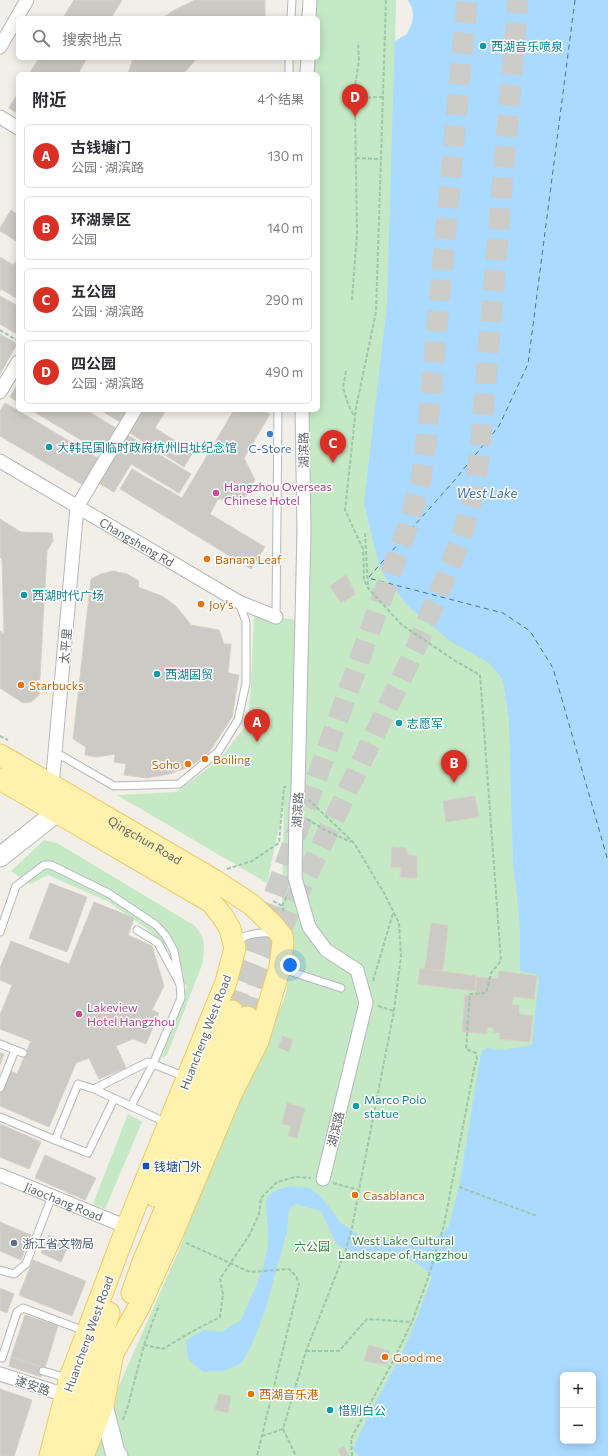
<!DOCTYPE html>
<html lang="zh">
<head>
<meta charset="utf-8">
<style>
	:root { --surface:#fff; --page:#f2f2f3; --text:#2b2b33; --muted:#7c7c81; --line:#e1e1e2; --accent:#d93025 }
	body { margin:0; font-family:Commissioner,"Noto Sans SC",sans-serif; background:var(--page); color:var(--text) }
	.controls { position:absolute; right:12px; bottom:12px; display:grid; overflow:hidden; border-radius:6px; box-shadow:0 2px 10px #0003 }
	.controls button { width:36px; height:36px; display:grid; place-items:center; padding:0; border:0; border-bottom:1px solid var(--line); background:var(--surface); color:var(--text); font:20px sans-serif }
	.you { position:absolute; left:290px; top:965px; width:14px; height:14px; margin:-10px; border:3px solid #fff; border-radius:50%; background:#1a73e8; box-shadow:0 0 0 6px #1a73e833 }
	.badge { display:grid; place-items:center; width:26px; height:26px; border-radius:50%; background:var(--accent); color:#fff; font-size:13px; font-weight:700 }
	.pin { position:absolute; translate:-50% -33px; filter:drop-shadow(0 1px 2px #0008) }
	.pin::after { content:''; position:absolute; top:21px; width:14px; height:12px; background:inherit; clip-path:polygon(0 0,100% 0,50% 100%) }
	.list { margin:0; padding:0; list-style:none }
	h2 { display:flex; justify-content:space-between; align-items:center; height:52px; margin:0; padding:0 16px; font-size:17px }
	h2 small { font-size:13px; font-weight:400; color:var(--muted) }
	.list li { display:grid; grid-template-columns:26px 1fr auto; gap:12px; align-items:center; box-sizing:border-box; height:64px; margin:0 8px 8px; padding:0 8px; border:1px solid var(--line); border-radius:6px }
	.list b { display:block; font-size:15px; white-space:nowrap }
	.list p { margin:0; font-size:13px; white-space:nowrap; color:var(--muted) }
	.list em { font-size:13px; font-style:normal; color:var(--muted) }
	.icon { flex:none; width:22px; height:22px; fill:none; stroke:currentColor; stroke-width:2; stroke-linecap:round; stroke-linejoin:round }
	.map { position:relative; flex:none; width:608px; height:1456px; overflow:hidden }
	.search { position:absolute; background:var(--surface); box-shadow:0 2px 10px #0003; left:16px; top:16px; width:304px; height:44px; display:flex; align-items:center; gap:10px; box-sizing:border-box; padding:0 14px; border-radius:6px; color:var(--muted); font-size:15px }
	.panel { position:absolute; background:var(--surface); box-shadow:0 2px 10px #0003; left:16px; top:72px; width:304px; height:340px; border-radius:6px }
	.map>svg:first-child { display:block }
</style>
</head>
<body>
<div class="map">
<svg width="608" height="1456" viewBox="0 0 608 1456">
	<rect width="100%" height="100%" fill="#f1efe8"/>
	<g fill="#c5e8c5" fill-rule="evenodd">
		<path d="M310 0H608V1456H94L107 1413 181 1245 230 1107 265 1044 286 994 293 936 282 906 284 805 267 883 117 795 176 792 218 761 248 723 251 687 254 613 295 620 298 410H318V74H307L308 58H318V18H309ZM563 1375H593V1441H563Z"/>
		<path d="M44 840 57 843 195 926C206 939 204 945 203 962L167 1055 161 1059 187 987 166 946 146 928 109 902 48 875 30 884 11 871Z"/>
		<polygon points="128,1114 142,1122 105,1209 93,1204"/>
	</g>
	<path fill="#aadaff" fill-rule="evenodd" d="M396 0H608V1456H359L353 1450C367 1414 386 1385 403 1351 414 1327 423 1302 432 1277 411 1251 394 1261 366 1256 357 1254 346 1249 337 1245L321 1211 295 1204 289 1210 287 1232 265 1311 252 1344 242 1363 224 1371 203 1372 188 1359 186 1341 203 1330 222 1332 241 1320 256 1286 264 1264 268 1244V1229L266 1204 268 1196 277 1190 292 1186 310 1188 323 1199 340 1222 360 1236 371 1240 429 1239 443 1234 449 1225 459 1187 481 1054 483 1050 487 1048 502 1050 528 1046 532 1044 539 978 536 974 523 972 520 970V929L517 896 513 864 509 721 503 680 488 662 453 643 409 607 385 577 378 561 364 503 387 305ZM563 1375H593V1441H563Z"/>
	<polygon fill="#f1efe8" points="396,0 408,0 412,8 413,16 412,23 407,34 395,41"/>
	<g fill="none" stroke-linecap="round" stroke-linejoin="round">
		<polyline stroke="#4174aa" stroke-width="1" stroke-dasharray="5 4" stroke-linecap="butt" points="575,0 528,364 499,426 453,482 368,578 503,613 530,631 553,668 608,861"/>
	</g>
	<g fill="#cccac5" stroke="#d6d1c6">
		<polygon points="74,0 122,0 111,18 63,18"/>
		<polygon points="195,0 265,0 265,18 162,18 176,9"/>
		<polygon points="39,58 87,58 78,74 29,74"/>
		<polygon points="133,58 197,58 185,72 188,74 128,74"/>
		<polygon points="18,93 18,114 9,108"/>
		<polygon points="11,210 18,215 18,242 0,231 0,228"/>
		<polygon points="0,257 13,265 15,262 18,263 18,299 1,289 0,291"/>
		<polygon points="0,296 18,306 18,335 0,324"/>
		<polygon points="0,334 17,344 0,374"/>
		<polygon points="18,383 18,402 10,397"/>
		<polygon points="5,403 98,458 83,485 0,436 0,411"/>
		<polygon points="31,410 86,410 116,428 101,452"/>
		<polygon points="100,410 127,410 120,422"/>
		<polygon points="142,410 166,410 155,428 193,452 184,467 128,432"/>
		<polygon points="234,410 263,410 270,414 244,458 255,480 243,500 218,499 210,514 265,547 251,569 120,489 132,469 182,498"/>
		<polygon points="126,434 191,474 179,493 131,464 114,492 97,482"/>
		<polygon points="0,519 21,532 52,533 53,541 47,551 39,695 31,702 23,703 0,688 0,631 4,634 2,559 0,557"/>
		<polygon points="113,571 127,574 139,581 138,587 162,596 176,606 191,625 219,630 224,644 231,644 228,673 239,675 232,717 208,754 189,767 169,774 147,778 124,775 126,764 114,762 115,754 97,757 85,755 86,747 73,739 91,579 101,574"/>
		<polygon points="346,575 356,594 341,603 330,586"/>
		<polygon points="475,796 479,817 446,822 443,801"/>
		<polygon points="392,847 406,848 408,855 417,856 417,878 400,877 401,867 391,867"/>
		<polygon points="50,883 87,897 67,952 29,938"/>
		<polygon points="94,902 134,918 128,935 152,946 164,986 152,1010 159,1013 146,1044 133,1039 116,1046 126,1068 99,1079 89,1058 76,1063 49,1127 0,1106 0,1094 10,1071 17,1074 31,1041 0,1029 0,1015 12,985 0,980 0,968 11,941 69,964"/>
		<polygon points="431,923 448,925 443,971 425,969"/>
		<polygon points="420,968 476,976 475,991 418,984"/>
		<polygon points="499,971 537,976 534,999 513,997 512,1005 519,1005 519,1014 533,1016 530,1042 499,1039 500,1033 493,1032 493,1028 487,1027 487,1034 462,1032 465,994 475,995 477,977 498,979"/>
		<polygon points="283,1036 293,1039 289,1052 278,1047"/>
		<polygon points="0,1053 4,1054 0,1065"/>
		<polygon points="287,1103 305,1108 297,1138 288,1136 291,1126 282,1124"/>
		<polygon points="0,1124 41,1142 29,1169 0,1157"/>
		<polygon points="45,1155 96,1178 85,1200 35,1178"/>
		<polygon points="0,1222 31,1235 21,1260 0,1251"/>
		<polygon points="49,1235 69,1244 61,1262 41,1253"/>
		<polygon points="33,1260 86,1281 72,1316 19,1295"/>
		<polygon points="0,1288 14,1294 7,1313 0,1310"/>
		<polygon points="25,1315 58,1326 45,1368 11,1357"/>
		<polygon points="369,1345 390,1351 387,1365 364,1361"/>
		<polygon points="11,1357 45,1368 41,1377 9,1366"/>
		<polygon points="0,1389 32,1400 14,1456 0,1456"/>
		<polygon points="219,1394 231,1396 228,1413 215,1410"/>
		<polygon points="344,1446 349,1456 341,1456 338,1449"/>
	</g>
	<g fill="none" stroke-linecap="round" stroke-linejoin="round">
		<g stroke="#ccccc8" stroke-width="21" stroke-dasharray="21 10" stroke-linecap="butt">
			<polyline points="232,1011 408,526 421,481 427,435 467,0"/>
			<polyline points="247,1017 266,961 415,650 460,542 474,494 480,450 518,0"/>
		</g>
		<g stroke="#b5b8bc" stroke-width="9">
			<g id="lane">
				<polyline points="291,18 292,0"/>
				<polyline points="289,74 289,58"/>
				<polyline points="276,617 278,410"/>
				<polyline points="55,752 114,786 179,784 218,752 238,720 246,683 246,622 239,602"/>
				<polyline points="0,932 16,886 44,865 51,865 108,893 156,925 166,936 174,951 180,984"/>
				<path d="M237 944C238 943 239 940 241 939 246 934 267 931 274 934"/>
				<polyline points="289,971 341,988"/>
				<polyline points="0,1044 23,1053"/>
				<polyline points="0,1088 15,1050"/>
				<polyline points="131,1106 153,1064 181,998 180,984 158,943 137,930"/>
				<polyline points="0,1117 55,1140 78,1084 94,1089"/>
				<polyline points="167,1123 94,1089 148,1062 186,1077"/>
				<polyline points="55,1140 88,1153 114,1099"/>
				<polyline points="0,1270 14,1274 26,1264 52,1196"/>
				<polyline points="2,1358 17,1312 23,1308 85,1331"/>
				<polyline points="43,1371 67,1378"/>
			</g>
		</g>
		<g stroke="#b5b8bc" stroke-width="15">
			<g id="street">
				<polyline points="309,18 310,0"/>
				<polyline points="0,47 27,0"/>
				<polyline points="307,74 308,58"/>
				<polyline points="0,117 18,128"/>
				<polyline points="0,392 18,362"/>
				<polyline points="302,410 304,531 298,790 296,812 295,878 309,927 326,950 357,970 366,1003 323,1179"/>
				<path id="s1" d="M0 461 239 602 276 617"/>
				<polyline points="52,786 77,507 135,410"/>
				<path id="s2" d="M0 1175 127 1227"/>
				<polyline points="0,1374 65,1395"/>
			</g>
		</g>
		<g stroke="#b6babf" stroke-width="21">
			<g id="secondary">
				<polyline points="0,857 57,812"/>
				<polyline points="103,1405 115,1452 118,1456"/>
			</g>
		</g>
		<g stroke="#f2c960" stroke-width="23">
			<g id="primary">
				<path id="s3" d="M0 755 214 880 252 905 272 924 282 936 283 943 280 967 258 1041 232 1092 171 1237 139 1307 113 1353 103 1405 83 1456"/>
				<polyline points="0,779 211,902 223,917 230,929 235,948 226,982 127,1227 70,1378 50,1456"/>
				<polyline points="155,1196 232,1011"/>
				<polyline points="132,1293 143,1262 247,1017"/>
				<path d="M65 1456C81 1409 93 1360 109 1313"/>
			</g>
		</g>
		<g stroke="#9cc7a9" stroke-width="2" stroke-dasharray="4 2" stroke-linecap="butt">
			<polyline points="355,98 383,97"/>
			<polyline points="356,158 381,159"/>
			<polyline points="352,300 357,234 355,110 355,86 359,61 358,42"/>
			<polyline points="0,330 18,341"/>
			<polyline points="346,371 343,388 348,404 354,416"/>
			<polyline points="365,533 368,587"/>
			<polyline points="0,736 8,740"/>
			<polyline points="307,819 325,830 351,842"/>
			<polyline points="227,869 252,861 279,843 284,787 286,787"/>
			<polyline points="273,901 282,906 284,912"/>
			<polyline points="282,906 287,896"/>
			<polyline points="373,981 393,913"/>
			<polyline points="378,1006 394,1011"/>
			<polyline points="333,1183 359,1190"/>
			<polyline points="459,1187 537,1216"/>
			<polyline points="186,1243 250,1272 289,1269 296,1276 299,1284 257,1456"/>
			<polyline points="144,1345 163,1349 191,1332 220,1317 223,1294 220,1279 250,1234 259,1214 261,1198 277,1182 295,1177 311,1178"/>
			<polyline points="306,1351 339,1351 367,1319 412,1322"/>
			<polyline points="123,1420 129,1402 144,1345 159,1305"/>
			<polyline points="283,1429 296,1456"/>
			<polyline points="262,1436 283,1429 306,1351 345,1252 352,1228 359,1190 394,1011 401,956 399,923 384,893 354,843 309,800"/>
			<polyline points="352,1456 351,1439 391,1365 412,1322 428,1278 444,1225 474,1069 477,1059 476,1053 466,1049 470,994 486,993 491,973 501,961 480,675 454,660 402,625 368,588 364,580 363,549 345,510 356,408 376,312 386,0"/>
		</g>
		<use href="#lane" stroke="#fff" stroke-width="7"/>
		<use href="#street" stroke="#fff" stroke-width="13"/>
		<use href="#secondary" stroke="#fff" stroke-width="19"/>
		<use href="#primary" stroke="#fff2af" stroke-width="21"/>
	</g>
	<g fill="#0f9aa8" stroke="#fff" stroke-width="1.5">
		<circle cx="483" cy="46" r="4"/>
		<circle cx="49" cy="447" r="4"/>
		<circle cx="24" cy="595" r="4"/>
		<circle cx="157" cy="674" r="4"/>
		<circle cx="399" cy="723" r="4"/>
		<circle cx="356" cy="1106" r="4"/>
		<circle cx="330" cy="1410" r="4"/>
	</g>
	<circle fill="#3f7fe0" stroke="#fff" stroke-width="1.5" cx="270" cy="434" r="4"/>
	<g fill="#d1479c" stroke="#fff" stroke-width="1.5">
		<circle cx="216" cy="493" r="4"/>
		<circle cx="79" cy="1014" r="4"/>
	</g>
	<g fill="#e8710a" stroke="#fff" stroke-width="1.5">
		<circle cx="207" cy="559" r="4"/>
		<circle cx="201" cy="604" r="4"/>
		<circle cx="21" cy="685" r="4"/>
		<circle cx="205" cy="759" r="4"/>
		<circle cx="188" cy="764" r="4"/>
		<circle cx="355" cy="1195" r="4"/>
		<circle cx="385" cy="1357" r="4"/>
		<circle cx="251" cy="1394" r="4"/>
	</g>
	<rect fill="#1a4fb4" stroke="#fff" stroke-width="1.5" x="142" y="1162" width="8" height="8" rx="2"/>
	<circle fill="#5c6f8a" stroke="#fff" stroke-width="1.5" cx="14" cy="1243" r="4"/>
	<g text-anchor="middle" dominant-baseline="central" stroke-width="3" stroke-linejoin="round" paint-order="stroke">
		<g font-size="12" fill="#0d838f" stroke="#fff" text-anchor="start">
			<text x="491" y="46">西湖音乐喷泉</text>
			<text x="57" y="447">大韩民国临时政府杭州旧址纪念馆</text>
			<text x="32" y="595">西湖时代广场</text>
			<text x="165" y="674">西湖国贸</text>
			<text x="407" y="723">志愿军</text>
			<text x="364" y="1099">Marco Polo<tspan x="364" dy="14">statue</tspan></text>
			<text x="338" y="1410">惜别白公</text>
		</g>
		<g font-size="12" fill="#366cbe" stroke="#fff">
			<text x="270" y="448">C-Store</text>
		</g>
		<g font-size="12" fill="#5f6368" stroke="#fff">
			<text transform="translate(303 450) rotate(-91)">湖滨路</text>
			<text stroke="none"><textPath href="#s1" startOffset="159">Changsheng Rd</textPath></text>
			<text transform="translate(65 646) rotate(-85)">太平里</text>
			<text transform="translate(297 810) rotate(-87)">湖滨路</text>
			<text stroke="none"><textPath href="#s3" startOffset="168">Qingchun Road</textPath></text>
			<text transform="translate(205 1032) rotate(-69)">Huancheng West Road</text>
			<text transform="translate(335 1129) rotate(-76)">湖滨路</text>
			<text stroke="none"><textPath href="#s2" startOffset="69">Jiaochang Road</textPath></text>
			<text transform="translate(88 1334) rotate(-70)">Huancheng West Road</text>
			<text transform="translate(33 1385) rotate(19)">遂安路</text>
		</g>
		<g font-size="12" fill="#b23c85" stroke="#fff" text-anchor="start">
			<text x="224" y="486">Hangzhou Overseas<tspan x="224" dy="14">Chinese Hotel</tspan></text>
			<text x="87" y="1007">Lakeview<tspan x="87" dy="14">Hotel Hangzhou</tspan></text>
		</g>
		<g font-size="12" fill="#c56008" stroke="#fff" text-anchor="start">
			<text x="215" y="559">Banana Leaf</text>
			<text x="209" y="604">Joy's</text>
			<text x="29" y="685">Starbucks</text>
			<text x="213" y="759">Boiling</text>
			<text x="180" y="764" text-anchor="end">Soho</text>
			<text x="363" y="1195">Casablanca</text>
			<text x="393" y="1357">Good me</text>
			<text x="259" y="1394">西湖音乐港</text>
		</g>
		<g font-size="12" fill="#164399" stroke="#fff" text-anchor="start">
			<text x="154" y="1166">钱塘门外</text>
		</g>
		<g font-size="12" fill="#348238" stroke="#fff">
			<text x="403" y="1240">West Lake Cultural<tspan x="403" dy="14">Landscape of Hangzhou</tspan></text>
			<text x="312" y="1246">六公园</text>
		</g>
		<g font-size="12" fill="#4e5e75" stroke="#fff" text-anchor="start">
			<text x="22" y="1243">浙江省文物局</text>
		</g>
		<g font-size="13" font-style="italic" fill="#4174aa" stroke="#fff">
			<text x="487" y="493">West Lake</text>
		</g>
	</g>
</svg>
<div class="controls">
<button>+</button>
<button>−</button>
</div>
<div class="you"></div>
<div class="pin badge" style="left:257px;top:742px">A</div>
<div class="pin badge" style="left:454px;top:783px">B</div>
<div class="pin badge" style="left:333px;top:463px">C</div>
<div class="pin badge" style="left:355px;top:117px">D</div>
<div class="search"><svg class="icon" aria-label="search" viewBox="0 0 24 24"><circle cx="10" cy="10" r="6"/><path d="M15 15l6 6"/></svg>搜索地点</div>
<section class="panel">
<h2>附近<small>4个结果</small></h2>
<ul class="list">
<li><span class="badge">A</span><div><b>古钱塘门</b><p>公园 · 湖滨路</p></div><em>130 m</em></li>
<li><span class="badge">B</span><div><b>环湖景区</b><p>公园</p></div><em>140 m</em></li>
<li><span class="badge">C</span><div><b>五公园</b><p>公园 · 湖滨路</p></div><em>290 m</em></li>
<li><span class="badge">D</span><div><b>四公园</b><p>公园 · 湖滨路</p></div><em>490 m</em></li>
</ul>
</section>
</div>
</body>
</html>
